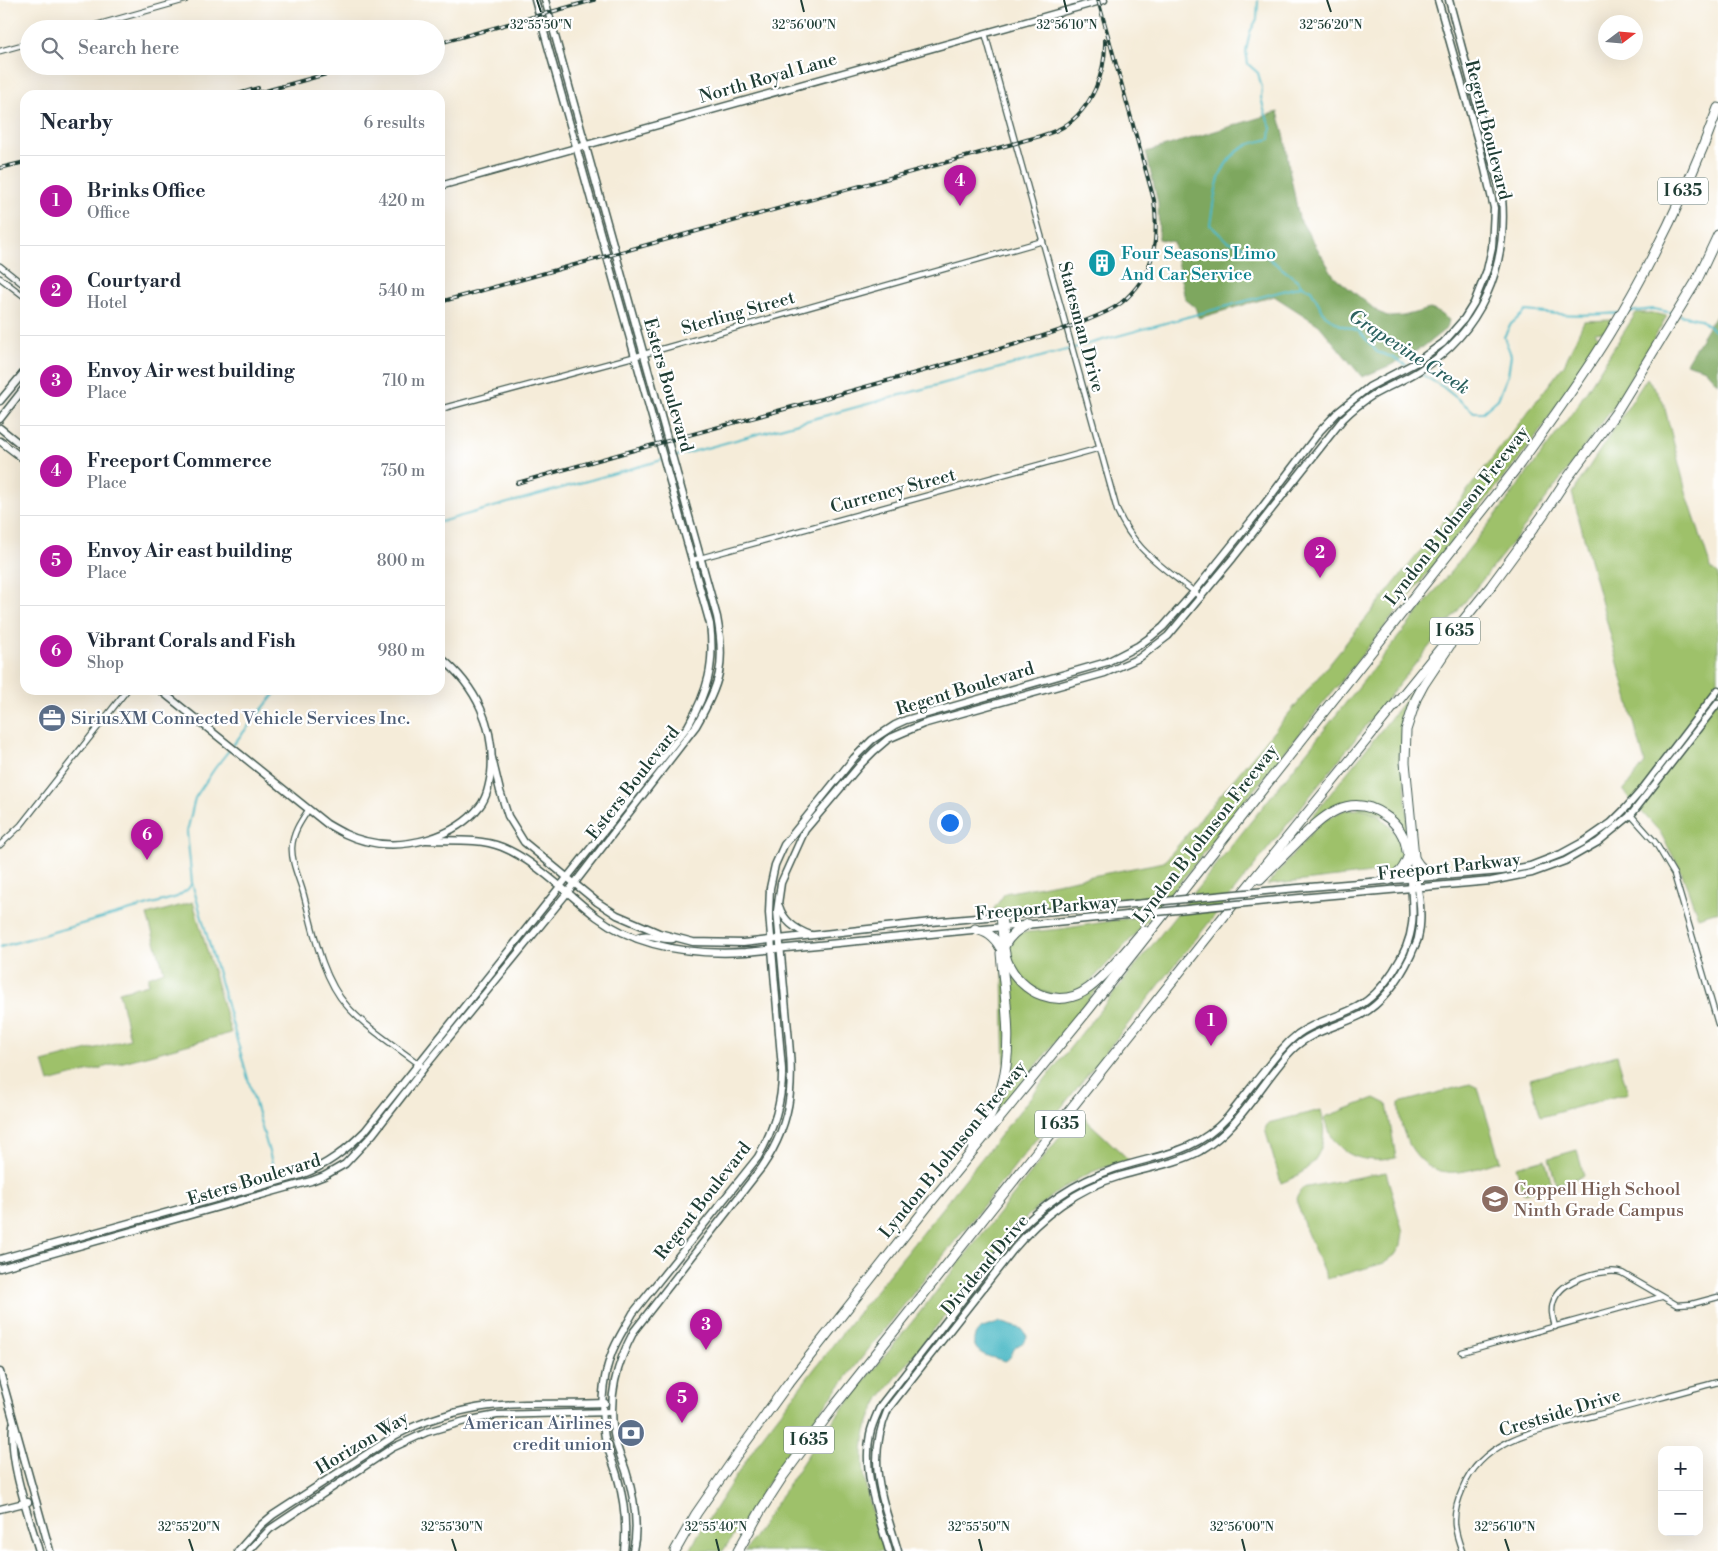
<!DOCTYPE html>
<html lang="en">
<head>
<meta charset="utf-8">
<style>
	:root { --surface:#fff; --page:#f2f2f3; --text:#1f2937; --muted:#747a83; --line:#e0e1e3; --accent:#b5179e }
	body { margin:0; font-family:"Libre Bodoni",serif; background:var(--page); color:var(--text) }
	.controls { position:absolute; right:15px; bottom:15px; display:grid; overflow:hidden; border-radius:10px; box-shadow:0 5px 20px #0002 }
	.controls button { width:45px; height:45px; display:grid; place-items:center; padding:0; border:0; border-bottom:1px solid var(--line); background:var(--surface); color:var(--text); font:25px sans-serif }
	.compass { position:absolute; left:1598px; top:15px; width:45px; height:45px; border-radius:50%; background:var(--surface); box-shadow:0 5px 20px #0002; rotate:74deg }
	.you { position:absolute; left:949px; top:822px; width:18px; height:18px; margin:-12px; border:4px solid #fff; border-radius:50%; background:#1a73e8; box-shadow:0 0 0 8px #1a73e833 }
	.badge { display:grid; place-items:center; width:32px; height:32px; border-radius:50%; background:var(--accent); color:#fff; font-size:16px; font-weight:700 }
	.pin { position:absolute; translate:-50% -41px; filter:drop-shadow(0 1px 2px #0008) }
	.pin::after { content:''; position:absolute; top:26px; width:18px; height:15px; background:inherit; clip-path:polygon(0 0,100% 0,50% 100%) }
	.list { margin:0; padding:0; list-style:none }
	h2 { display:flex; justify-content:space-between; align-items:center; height:65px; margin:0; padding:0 20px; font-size:21px }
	h2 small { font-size:16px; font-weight:400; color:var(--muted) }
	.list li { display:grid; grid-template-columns:32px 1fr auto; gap:15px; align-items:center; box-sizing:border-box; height:90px; padding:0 20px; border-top:1px solid var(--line) }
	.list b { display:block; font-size:19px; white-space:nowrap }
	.list p { margin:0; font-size:16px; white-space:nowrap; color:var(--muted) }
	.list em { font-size:16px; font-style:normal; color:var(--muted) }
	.icon { flex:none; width:28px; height:28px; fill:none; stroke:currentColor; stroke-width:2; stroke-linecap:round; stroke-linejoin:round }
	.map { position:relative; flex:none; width:1718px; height:1551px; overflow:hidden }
	.search { position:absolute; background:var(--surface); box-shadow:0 5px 20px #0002; left:20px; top:20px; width:425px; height:55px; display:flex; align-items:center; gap:12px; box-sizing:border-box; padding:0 18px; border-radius:28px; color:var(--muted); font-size:19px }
	.panel { position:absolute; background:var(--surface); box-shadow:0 5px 20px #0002; left:20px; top:90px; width:425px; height:605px; border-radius:15px }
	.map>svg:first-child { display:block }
</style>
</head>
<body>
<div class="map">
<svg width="1718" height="1551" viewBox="0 0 1718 1551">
	<rect width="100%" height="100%" fill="#fff"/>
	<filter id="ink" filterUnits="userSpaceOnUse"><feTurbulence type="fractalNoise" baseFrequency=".02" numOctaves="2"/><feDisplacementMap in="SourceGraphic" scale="10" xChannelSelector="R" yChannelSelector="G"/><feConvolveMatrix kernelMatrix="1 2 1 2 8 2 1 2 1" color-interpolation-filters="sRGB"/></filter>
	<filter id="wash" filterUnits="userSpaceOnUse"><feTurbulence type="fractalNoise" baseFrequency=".0096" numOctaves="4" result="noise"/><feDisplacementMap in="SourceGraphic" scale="20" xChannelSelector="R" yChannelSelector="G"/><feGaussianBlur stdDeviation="1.12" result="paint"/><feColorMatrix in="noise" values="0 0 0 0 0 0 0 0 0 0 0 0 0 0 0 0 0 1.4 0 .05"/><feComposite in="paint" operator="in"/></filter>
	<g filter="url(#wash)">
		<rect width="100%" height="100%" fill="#f5ecd9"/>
		<g fill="#9ec16b" stroke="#5e7f50">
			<polygon points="1636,313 1652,313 1667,316 1613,408 1527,524 864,1355 789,1452 723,1551 690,1551 698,1535 760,1439 846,1328 1500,510 1575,409"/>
			<path d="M1612 320 1606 331 1594 332 1601 338 1534 440 1182 880C1158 908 1134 937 1108 963 1099 972 1091 983 1080 989 1065 996 1050 996 1036 988 1027 982 1019 977 1015 967 1007 952 1007 946 1018 933L1061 929 1136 917 1134 898 993 910 1005 893 1164 862 1290 712 1427 543 1564 365 1584 321Z"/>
			<polygon points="1647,378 1663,401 1687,495 1711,568 1718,574 1718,911 1698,917 1681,871 1660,832 1623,791 1645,763 1572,493"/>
			<polygon points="1421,680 1422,682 1402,732 1409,848 1395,820 1348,803 1336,805 1322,812 1305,830 1303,828"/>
			<path d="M1359 809C1367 811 1375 813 1381 818 1397 829 1413 859 1391 871 1349 875 1308 881 1267 885L1320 823 1344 810Z"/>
			<polygon points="193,902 231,1033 49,1082 43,1062 130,1039 119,992 148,984 148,977 164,971 147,915"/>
			<polygon points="1003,964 1012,978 1064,1000 1108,975 992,1122 1005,1090"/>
			<polygon points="1617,1055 1628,1093 1541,1117 1530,1079"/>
			<path d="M1470 1084 1478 1088 1500 1161C1483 1166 1464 1174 1446 1172 1415 1168 1398 1131 1399 1103Z"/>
			<path d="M1375 1098 1387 1104 1396 1158C1362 1165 1332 1155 1325 1117Z"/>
			<path d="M1321 1110C1330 1147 1316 1170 1281 1183L1265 1129 1268 1123Z"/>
			<path d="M1079 1113 1129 1160C1117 1164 1104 1167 1092 1172 1060 1187 1034 1209 1009 1234L880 1398C873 1412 866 1426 864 1442 859 1478 874 1516 884 1551H745L816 1442Z"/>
			<polygon points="1577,1150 1584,1176 1556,1184 1549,1158"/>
			<polygon points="1545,1159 1552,1185 1524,1193 1516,1167"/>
			<polygon points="1386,1172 1403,1232 1401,1245 1395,1255 1384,1263 1327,1279 1305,1228 1296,1199 1302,1188"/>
		</g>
		<g fill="#7ea75f" stroke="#4e724a">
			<polygon points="1278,112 1285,138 1289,168 1299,218 1334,276 1378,312 1390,317 1403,316 1430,309 1436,311 1449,320 1447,328 1423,347 1391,365 1362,377 1319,325 1274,296 1199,318 1195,307 1185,299 1173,242 1159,239 1158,203 1146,152"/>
			<polygon points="1718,311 1718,384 1705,369 1686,363"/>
		</g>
		<path fill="#4ab8c5" stroke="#347a7c" d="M1000 1322 1022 1329 1027 1336C1025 1344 1020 1343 1015 1348 1011 1353 1012 1358 1005 1361 993 1357 973 1356 974 1339 975 1335 977 1331 981 1329 986 1326 994 1325 1000 1322Z"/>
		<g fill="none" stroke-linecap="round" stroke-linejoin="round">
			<g stroke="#4ab8c5" stroke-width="2">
				<path d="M1258 0 1257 19 1250 32 1246 51 1248 64 1258 73 1262 88 1261 97 1264 110 1271 128 1270 139C1263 141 1254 142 1248 145 1215 161 1215 195 1210 225L1227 241 1259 251 1297 280 1302 286 1311 290 1325 315 1340 325 1359 331 1377 352 1392 357 1406 365"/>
				<polyline points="1626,312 1654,309 1673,313"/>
				<polyline points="1680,315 1700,319 1718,334"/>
				<path d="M1419 373 1443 387 1474 412H1483L1498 399 1508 375 1511 355 1504 337 1511 324 1526 311C1558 315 1587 316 1619 313"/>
				<polyline points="666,459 1301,286"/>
				<polyline points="440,522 662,460"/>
				<polyline points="233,745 278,690"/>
				<polyline points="230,749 215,768 195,798 187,832 192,883 275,1173"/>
				<polyline points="0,947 177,897 188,889 192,883"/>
			</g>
		</g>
	</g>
	<g filter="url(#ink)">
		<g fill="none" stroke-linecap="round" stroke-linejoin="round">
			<g stroke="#3f574d" stroke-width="7">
				<g id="street">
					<polyline points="82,29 185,0"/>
					<path d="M985 33 1117 510C1131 542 1149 557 1176 578 1184 584 1193 590 1201 598"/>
					<polyline points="0,51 29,43"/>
					<polyline points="0,266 25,286"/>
					<polyline points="0,278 25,297"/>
					<polyline points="440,409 644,354 1043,241"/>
					<polyline points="693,560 1100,448"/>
					<path d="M309 809C301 821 293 832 292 847 291 862 299 878 303 892 313 928 321 977 347 1006 366 1028 400 1049 424 1068"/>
					<polyline points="1630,814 1655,842 1674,874 1718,1024"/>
					<polyline points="0,845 21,825 127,690"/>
					<path d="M1555 1327C1554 1322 1552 1316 1552 1311 1552 1287 1578 1277 1598 1273 1606 1272 1614 1270 1622 1273L1677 1305 1692 1304 1718 1297"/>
					<polyline points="1462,1352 1661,1297"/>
					<path d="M1462 1551C1459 1543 1456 1534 1455 1525 1454 1513 1458 1499 1463 1488 1484 1436 1545 1429 1593 1416 1635 1405 1676 1393 1718 1382"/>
				</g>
			</g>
			<g stroke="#3f574d" stroke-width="9">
				<g id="secondary">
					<polyline points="440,186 1104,0"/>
					<polyline points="0,401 25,371"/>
					<polyline points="0,419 25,387"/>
					<polyline points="0,428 25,448"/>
					<polyline points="0,441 25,460"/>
					<path d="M160 690 327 824C339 831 351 838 365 841 403 851 455 838 480 806 487 797 489 785 491 774 496 727 476 686 440 657"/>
					<polyline points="492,758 500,791 508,816 524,842 597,902 617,915 659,933 693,942 743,943 931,922 1135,904"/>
					<path d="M426 840C451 841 478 838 502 847 529 858 551 879 573 897 581 904 589 911 597 917 640 949 694 955 746 952L1127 915"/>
					<polyline points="1286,889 1502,871 1530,866 1561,854 1585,841 1611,823 1625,809 1640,792 1718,690"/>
					<polyline points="1277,900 1491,881 1532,873 1565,861 1598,842 1631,815 1718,703"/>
					<path d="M779 906C784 922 796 930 811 935"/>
					<path d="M636 938C648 931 660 941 673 939"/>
					<path d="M0 1259 301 1175C327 1165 345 1151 365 1131L688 726C708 691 715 665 710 624L535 0"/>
					<path d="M0 1268 311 1181 324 1176 345 1164 373 1134 424 1068 567 893 696 726C720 684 726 665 717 617L545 0"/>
					<polyline points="0,1372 50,1551"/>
					<path d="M13 1425C9 1464 28 1513 39 1551"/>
					<polyline points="0,1509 28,1502"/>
					<path d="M238 1551 261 1525 273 1515 396 1435C425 1420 458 1410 490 1406 528 1402 567 1405 605 1403"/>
					<polyline points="249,1551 270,1529 288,1517 392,1448 427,1432 465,1421 497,1415 612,1412"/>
					<path d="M624 1551C627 1526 624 1499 617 1475 613 1462 608 1450 605 1438 600 1412 602 1382 610 1358 615 1342 625 1328 633 1313L758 1157C774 1129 783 1101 782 1069L769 913 770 888 775 865 784 845 854 758 872 740 895 725 906 720 1107 662 1138 646 1152 636 1163 627 1194 592 1260 510 1320 431 1338 412 1369 387 1415 363 1443 343 1464 319 1474 303 1487 270 1492 248 1494 208 1481 152 1438 0"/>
					<path d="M633 1551C639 1525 634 1496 626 1471 622 1459 616 1447 614 1434 608 1396 616 1365 634 1331L762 1167C799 1113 792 1071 786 1010 783 977 780 944 777 911L781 883 805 830 860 765 874 751 888 739 923 724 1105 673 1139 658 1168 636 1233 558 1343 419C1352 410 1362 402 1373 395 1388 386 1405 380 1420 370 1481 332 1508 268 1502 197L1449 0"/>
					<path d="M889 1551C878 1514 862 1473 870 1434 872 1424 877 1414 881 1405L1006 1244C1035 1210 1072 1183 1114 1169 1158 1154 1193 1155 1227 1118 1240 1102 1252 1086 1265 1070 1275 1057 1285 1044 1298 1034 1316 1021 1338 1017 1357 1007 1383 993 1409 953 1412 924 1414 909 1411 893 1411 878"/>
					<path d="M898 1551C883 1499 865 1462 888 1409L1013 1250C1041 1216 1078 1188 1120 1176 1146 1168 1176 1164 1200 1151 1240 1128 1260 1084 1291 1051 1310 1031 1337 1027 1361 1015 1384 1002 1400 978 1411 955 1413 949 1417 943 1418 938 1423 918 1420 897 1416 878"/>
				</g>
			</g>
			<g stroke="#3f574d" stroke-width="11">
				<g id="highway">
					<path d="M1414 858C1420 868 1425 872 1436 876"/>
					<polyline points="1416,878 1405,762 1406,730 1416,699 1424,684 1450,645"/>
					<path d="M1260 879C1273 866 1286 853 1298 841 1322 817 1349 791 1384 815 1397 823 1406 837 1407 852"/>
					<path d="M1389 880C1399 874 1404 869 1408 857"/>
					<path d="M1001 916C1003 930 1002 948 1007 961 1020 993 1059 1011 1089 988 1108 974 1128 948 1144 930"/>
					<path d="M975 929C987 932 994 936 1000 947"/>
					<path d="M1004 946C1010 935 1017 930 1028 924"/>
					<path d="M972 1144C984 1127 995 1110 1001 1090 1014 1047 1005 998 1001 953"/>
					<path d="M675 1551 696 1514 738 1453 787 1385 930 1203 1089 1009 1518 466C1549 423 1581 380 1609 334 1651 265 1690 184 1718 108"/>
					<polyline points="738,1551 761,1510 783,1476 833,1408 1228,911 1491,586 1543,515 1566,480 1615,414 1697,280 1718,235"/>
				</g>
			</g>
			<use href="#street" stroke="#fff" stroke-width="4.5"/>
			<use href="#secondary" stroke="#fff" stroke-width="6"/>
			<use href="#highway" stroke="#fff" stroke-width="9"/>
			<g stroke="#1f3d34" stroke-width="4">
				<g id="rail">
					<polyline points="436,44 594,0"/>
					<polyline points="235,95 258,88"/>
					<polyline points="251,95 355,66"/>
					<polyline points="0,168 25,162"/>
					<path d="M440 302 1016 143C1031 138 1050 135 1063 127 1092 109 1106 72 1105 40"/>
					<path d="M517 483C663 441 811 403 958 361 998 349 1038 339 1077 324 1092 318 1108 313 1121 303 1155 275 1159 241 1154 200L1098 0"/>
				</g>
			</g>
			<use href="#rail" stroke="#fff" stroke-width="2" stroke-dasharray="5.5" stroke-linecap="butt"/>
			<g stroke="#3f574d" stroke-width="9" stroke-linecap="butt">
				<g id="secondary-bridge">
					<polyline points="1135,904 1286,889"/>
					<polyline points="1127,915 1277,900"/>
				</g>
			</g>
			<use href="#secondary-bridge" stroke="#fff" stroke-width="6"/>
		</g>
	</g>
	<path fill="none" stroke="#1f3d34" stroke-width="2" d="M537 0 541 12M801 0 804 12M1064 0 1067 12M1327 0 1331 12M189 1539 193 1551M452 1539 456 1551M716 1539 719 1551M979 1539 982 1551M1242 1539 1245 1551M1505 1539 1509 1551"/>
	<defs>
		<g id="building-disc" transform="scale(1.4375)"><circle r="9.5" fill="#0f9aa8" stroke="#fff"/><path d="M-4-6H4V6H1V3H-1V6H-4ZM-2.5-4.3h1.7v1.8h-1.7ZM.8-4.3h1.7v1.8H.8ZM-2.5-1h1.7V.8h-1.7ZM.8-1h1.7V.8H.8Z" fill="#fff"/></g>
		<g id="office-disc" transform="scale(1.4375)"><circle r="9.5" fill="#5c6f8a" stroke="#fff"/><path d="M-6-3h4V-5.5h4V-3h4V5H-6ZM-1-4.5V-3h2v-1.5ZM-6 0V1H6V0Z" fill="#fff"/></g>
		<g id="school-disc" transform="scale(1.4375)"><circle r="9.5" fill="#8d6e63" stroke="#fff"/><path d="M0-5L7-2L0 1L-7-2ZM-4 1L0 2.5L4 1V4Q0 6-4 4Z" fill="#fff"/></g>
		<g id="bank-disc" transform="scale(1.4375)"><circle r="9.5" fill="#5c6f8a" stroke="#fff"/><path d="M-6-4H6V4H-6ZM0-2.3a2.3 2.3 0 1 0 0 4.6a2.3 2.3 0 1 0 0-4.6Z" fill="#fff"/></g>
	</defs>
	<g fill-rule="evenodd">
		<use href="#building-disc" x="1102" y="263"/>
		<use href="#office-disc" x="52" y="718"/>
		<use href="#school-disc" x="1495" y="1199"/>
		<use href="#bank-disc" x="631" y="1433"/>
	</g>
	<g text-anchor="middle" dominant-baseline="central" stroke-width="4.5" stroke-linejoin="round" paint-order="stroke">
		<g fill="#fff" stroke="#627771" stroke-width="1">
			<rect x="1658" y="177.5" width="50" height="27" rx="4"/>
			<rect x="1430" y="617.5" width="50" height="27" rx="4"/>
			<rect x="1035" y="1110.5" width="50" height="27" rx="4"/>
			<rect x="784" y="1426.5" width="50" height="27" rx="4"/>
		</g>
		<g font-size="16" font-weight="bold" fill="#1f3d34">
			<text x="1683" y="191">I 635</text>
			<text x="1455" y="631">I 635</text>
			<text x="1060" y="1124">I 635</text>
			<text x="809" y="1440">I 635</text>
		</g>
		<g font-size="18" fill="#1f3d34" stroke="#fff">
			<text transform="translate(768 78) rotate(-16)">North Royal Lane</text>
			<text transform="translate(1488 130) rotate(76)">Regent Boulevard</text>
			<text transform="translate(738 313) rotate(-16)">Sterling Street</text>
			<text transform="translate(1081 327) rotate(75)">Statesman Drive</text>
			<text transform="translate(668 385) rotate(74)">Esters Boulevard</text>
			<text transform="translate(893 491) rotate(-15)">Currency Street</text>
			<text transform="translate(1457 516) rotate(-52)">Lyndon B Johnson Freeway</text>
			<text transform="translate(965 689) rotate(-17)">Regent Boulevard</text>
			<text transform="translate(633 783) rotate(-52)">Esters Boulevard</text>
			<text transform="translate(1206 834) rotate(-52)">Lyndon B Johnson Freeway</text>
			<text transform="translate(1449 867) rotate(-6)">Freeport Parkway</text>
			<text transform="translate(1047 908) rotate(-5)">Freeport Parkway</text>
			<text transform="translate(953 1150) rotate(-51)">Lyndon B Johnson Freeway</text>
			<text transform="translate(254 1180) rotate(-17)">Esters Boulevard</text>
			<text transform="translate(703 1201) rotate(-52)">Regent Boulevard</text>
			<text transform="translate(985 1265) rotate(-50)">Dividend Drive</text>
			<text transform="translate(1560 1413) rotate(-17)">Crestside Drive</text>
			<text transform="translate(362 1443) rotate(-31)">Horizon Way</text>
		</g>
		<g font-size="18" fill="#0d838f" stroke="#fff" text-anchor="start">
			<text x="1121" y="253">Four Seasons Limo<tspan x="1121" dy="21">And Car Service</tspan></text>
		</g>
		<g font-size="18" fill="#4e5e75" stroke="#fff" text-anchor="start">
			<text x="71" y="718">SiriusXM Connected Vehicle Services Inc.</text>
			<text x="612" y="1423" text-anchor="end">American Airlines<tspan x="612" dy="21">credit union</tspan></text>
		</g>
		<g font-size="18" fill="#785e54" stroke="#fff" text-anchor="start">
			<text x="1514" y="1189">Coppell High School<tspan x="1514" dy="21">Ninth Grade Campus</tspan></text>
		</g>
		<g font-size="19" font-style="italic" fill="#2c6260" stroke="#fff">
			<text transform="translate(1409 352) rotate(33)">Grapevine Creek</text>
		</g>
	</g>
	<g font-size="12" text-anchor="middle" fill="#1f3d34" stroke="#fff" stroke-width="4.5" stroke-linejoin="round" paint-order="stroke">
		<text x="541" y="29">32°55'50"N</text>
		<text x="804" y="29">32°56'00"N</text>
		<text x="1067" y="29">32°56'10"N</text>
		<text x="1331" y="29">32°56'20"N</text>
		<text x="189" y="1531">32°55'20"N</text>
		<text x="452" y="1531">32°55'30"N</text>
		<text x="716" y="1531">32°55'40"N</text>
		<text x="979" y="1531">32°55'50"N</text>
		<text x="1242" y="1531">32°56'00"N</text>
		<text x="1505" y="1531">32°56'10"N</text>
	</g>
</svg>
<div class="controls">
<button>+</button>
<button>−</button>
</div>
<svg class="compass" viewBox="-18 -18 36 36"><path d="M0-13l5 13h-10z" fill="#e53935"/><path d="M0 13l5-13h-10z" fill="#747a83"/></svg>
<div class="you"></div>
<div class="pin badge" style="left:1211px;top:1046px">1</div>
<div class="pin badge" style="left:1320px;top:578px">2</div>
<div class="pin badge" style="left:706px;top:1350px">3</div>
<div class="pin badge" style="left:960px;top:206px">4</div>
<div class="pin badge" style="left:682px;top:1423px">5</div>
<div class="pin badge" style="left:147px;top:860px">6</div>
<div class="search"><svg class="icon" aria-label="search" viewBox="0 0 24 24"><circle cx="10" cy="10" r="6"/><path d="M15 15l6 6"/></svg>Search here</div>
<section class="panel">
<h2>Nearby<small>6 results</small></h2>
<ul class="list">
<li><span class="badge">1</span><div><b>Brinks Office</b><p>Office</p></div><em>420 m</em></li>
<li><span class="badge">2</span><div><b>Courtyard</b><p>Hotel</p></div><em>540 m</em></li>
<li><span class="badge">3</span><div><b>Envoy Air west building</b><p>Place</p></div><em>710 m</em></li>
<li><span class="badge">4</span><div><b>Freeport Commerce</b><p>Place</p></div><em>750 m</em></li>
<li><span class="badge">5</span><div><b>Envoy Air east building</b><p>Place</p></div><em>800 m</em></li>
<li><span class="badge">6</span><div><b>Vibrant Corals and Fish</b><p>Shop</p></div><em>980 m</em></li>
</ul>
</section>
</div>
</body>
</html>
